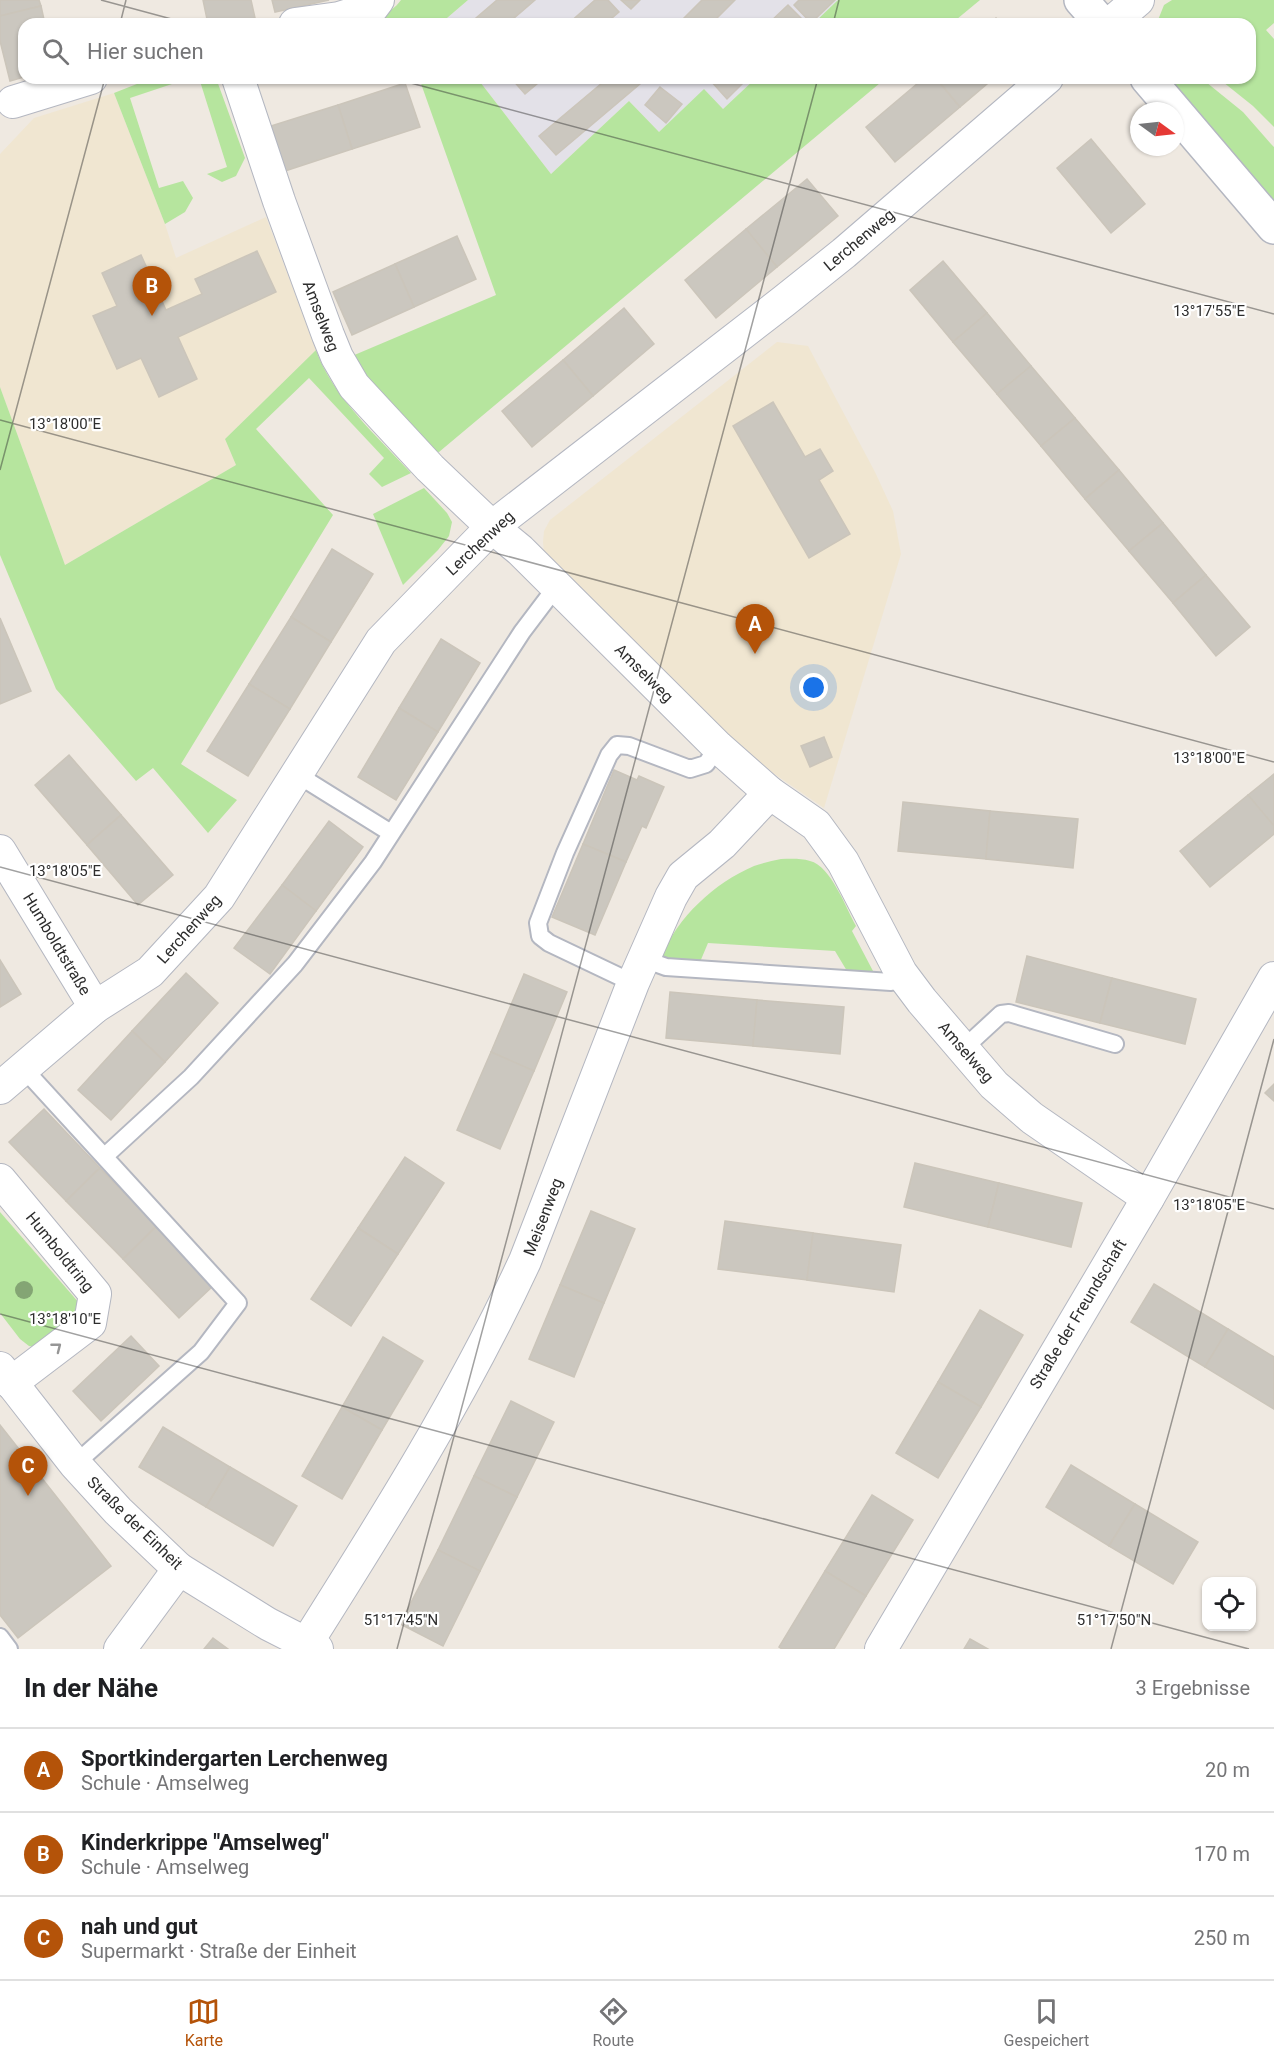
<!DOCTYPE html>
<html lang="de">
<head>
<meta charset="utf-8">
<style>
	:root { --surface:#fff; --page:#f2f2f2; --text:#202124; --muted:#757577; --line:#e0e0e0; --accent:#b45309 }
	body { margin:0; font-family:Roboto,sans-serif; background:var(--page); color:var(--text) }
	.controls { position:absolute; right:18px; bottom:18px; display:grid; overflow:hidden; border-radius:12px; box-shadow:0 2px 4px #0004 }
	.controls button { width:54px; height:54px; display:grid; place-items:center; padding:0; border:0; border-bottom:2px solid var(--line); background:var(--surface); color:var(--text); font:30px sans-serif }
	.compass { position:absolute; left:1130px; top:102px; width:54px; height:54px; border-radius:50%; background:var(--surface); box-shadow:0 2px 4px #0004; rotate:105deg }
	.you { position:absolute; left:814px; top:688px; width:21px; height:21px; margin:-15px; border:4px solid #fff; border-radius:50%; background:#1a73e8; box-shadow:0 0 0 9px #1a73e833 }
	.badge { display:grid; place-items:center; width:39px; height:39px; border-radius:50%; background:var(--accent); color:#fff; font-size:20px; font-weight:700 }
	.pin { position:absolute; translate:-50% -50px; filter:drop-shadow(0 2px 3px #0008) }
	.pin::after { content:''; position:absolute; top:32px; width:21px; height:18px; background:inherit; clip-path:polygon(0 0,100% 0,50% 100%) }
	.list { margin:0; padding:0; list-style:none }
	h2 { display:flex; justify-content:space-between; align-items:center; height:78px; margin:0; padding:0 24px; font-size:26px }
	h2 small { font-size:20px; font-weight:400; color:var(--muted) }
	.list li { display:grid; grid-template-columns:39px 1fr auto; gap:18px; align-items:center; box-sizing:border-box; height:84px; padding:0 24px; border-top:2px solid var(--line) }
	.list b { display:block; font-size:22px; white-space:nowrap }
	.list p { margin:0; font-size:20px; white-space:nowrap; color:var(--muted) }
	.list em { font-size:20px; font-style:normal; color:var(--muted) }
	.icon { flex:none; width:33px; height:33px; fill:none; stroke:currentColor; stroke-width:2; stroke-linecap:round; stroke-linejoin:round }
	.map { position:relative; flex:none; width:1274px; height:1649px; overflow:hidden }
	.search { position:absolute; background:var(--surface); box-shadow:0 2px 4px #0004; left:18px; right:18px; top:18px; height:66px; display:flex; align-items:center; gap:15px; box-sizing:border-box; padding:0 21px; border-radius:18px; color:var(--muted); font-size:22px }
	.sheet { height:330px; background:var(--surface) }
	nav { display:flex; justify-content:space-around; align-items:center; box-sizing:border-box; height:84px; border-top:2px solid var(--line); background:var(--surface); font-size:16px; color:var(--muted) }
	nav a { display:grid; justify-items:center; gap:3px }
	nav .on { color:var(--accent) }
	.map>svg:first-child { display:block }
</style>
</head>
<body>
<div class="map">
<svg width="1274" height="1649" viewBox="0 0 1274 1649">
	<rect width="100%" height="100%" fill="#efe9e1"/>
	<g fill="#e3e1e8">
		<polygon points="468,0 838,0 813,24 440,24"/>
		<polygon points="477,78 756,78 723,109 704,90 659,132 629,101 551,174"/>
	</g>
	<g fill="#f0e6d1">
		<polygon points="114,93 165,224 176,258 266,217 316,350 225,439 236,465 65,565 0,387 0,154 34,118"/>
		<polygon points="777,342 808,346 875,472 893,511 901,554 824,808 728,742 544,552 543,542 544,531 550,520"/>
	</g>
	<g fill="#b6e59e">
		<path d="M401 0H468L440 24H351C369 20 390 16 401 0Z"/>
		<polygon points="838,0 980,0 951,24 813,24"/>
		<polygon points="1172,0 1274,0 1274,23 1266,30 1274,39 1274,127 1253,106 1218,78 1250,78 1250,24 1161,24 1158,20 1164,5"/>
		<polygon points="152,78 190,78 130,98 159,188 183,181 193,198 185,212 165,224 114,93"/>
		<polygon points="199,78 216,78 245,158 236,176 222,182 207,174 227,167"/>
		<polygon points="419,78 477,78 551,174 629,101 659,132 704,89 723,109 756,78 886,78 439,452 432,451 363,379 352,356 496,295"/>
		<polygon points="1169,78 1201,78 1243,112 1271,144 1274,147 1274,200"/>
		<path d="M316 350C332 396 378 437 411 473L382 487 369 474 384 458 309 378 256 429 333 515 181 764 237 800 208 833 153 768 136 781 56 689 0 555V387L65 565 236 465 225 439Z"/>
		<polygon points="424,488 447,513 452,522 449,536 438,550 403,585 373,514"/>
		<path d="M781 859C790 859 800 858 810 861 831 866 846 908 856 926L852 931 873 971H847L835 951 708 943 700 962 661 957C678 917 714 883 754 866 762 863 772 861 781 859Z"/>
		<polygon points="0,1212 80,1304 80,1313 38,1348 29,1346 20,1339 0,1313"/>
	</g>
	<g fill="#cbc7bf" stroke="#cbc5ba" stroke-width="1.5">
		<polygon points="0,0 39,0 41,6 0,16"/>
		<polygon points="203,0 251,0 255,18 230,24 208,24"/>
		<polygon points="272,0 329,0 275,12"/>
		<polygon points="497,0 535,0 507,24 469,24"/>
		<polygon points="595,0 608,0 619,12 605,24 568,24"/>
		<polygon points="621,0 640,0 631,9"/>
		<polygon points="702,0 735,0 711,24 678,24"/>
		<polygon points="799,0 835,0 811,23 794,5"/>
		<polygon points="788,5 806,23 768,24"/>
		<polygon points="41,6 45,24 24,24 24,77 10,81 0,41 0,16"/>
		<polygon points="996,18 1001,24 989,24"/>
		<polygon points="511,78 544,78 525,94"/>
		<polygon points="608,78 647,78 556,155 539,136"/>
		<polygon points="712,78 748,78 727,99 710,80"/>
		<polygon points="924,78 936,78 960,107 895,162 866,127"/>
		<polygon points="936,78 994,78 960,107"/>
		<polygon points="405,83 420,127 352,149 338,105"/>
		<polygon points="660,87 682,104 666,123 645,105"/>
		<polygon points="338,105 352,149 285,171 271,126"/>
		<polygon points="1091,139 1145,204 1111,233 1057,168"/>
		<polygon points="807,179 838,216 777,267 746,229"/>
		<polygon points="746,229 777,267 716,318 685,280"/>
		<polygon points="457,236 476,279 414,307 395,264"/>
		<polygon points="257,251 276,292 178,337 197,379 159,397 141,358 117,369 93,316 117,306 102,273 141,255 166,310 202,294 195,279"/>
		<polygon points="943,261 987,313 953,342 910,290"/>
		<polygon points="395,264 414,307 352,335 333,292"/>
		<polygon points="624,308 654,344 593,396 563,360"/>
		<polygon points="987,313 1031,366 997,394 953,342"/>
		<polygon points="563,360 593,396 532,447 502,411"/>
		<polygon points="1031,366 1075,418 1041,446 997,394"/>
		<polygon points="773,402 805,457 820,449 833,471 819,480 850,534 809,558 733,426"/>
		<polygon points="1075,418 1119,470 1085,499 1041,446"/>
		<polygon points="1119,470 1163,523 1129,551 1085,499"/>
		<polygon points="1163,523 1206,575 1173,603 1129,551"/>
		<polygon points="332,549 373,574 331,642 291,617"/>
		<polygon points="1206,575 1250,627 1216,656 1173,603"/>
		<polygon points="291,617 331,642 290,709 249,684"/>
		<polygon points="0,618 31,691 0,704"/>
		<polygon points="441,639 480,663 438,732 399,708"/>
		<polygon points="249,684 290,709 248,776 207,751"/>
		<polygon points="399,708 438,732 396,800 358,777"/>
		<polygon points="824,737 832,757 810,767 801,746"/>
		<polygon points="69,755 121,815 87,845 35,785"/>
		<polygon points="614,770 637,780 639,776 664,787 646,828 642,826 626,862 583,844"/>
		<polygon points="1274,774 1274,826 1248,795"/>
		<polygon points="1248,795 1274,826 1274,834 1210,887 1180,851"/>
		<polygon points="903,802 990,811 986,859 898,851"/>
		<polygon points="990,811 1078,819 1073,868 986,859"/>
		<polygon points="121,815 173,875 138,905 87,845"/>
		<polygon points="329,821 363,847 316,911 282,885"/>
		<polygon points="583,844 626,862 595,935 552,917"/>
		<polygon points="282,885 316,911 270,974 234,948"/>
		<polygon points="1027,956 1112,978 1100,1023 1016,1002"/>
		<polygon points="0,960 21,994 0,1007"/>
		<polygon points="186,973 218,1003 165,1062 132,1031"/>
		<polygon points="524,974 567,992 534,1071 491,1052"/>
		<polygon points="1112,978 1196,999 1185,1044 1100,1023"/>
		<polygon points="670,992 757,1000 753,1046 666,1038"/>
		<polygon points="757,1000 844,1007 840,1054 753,1046"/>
		<polygon points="132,1031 165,1062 111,1120 78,1090"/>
		<polygon points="491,1052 534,1071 500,1149 457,1130"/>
		<polygon points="1274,1084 1274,1101 1265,1093"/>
		<polygon points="44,1109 100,1168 66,1201 9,1142"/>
		<polygon points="405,1157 444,1183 398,1254 358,1228"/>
		<polygon points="915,1163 999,1183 988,1227 904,1207"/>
		<polygon points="100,1168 157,1226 123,1259 66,1201"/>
		<polygon points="999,1183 1082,1203 1071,1247 988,1227"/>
		<polygon points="591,1211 635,1229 604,1303 560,1285"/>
		<polygon points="725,1221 813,1233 807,1280 718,1269"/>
		<polygon points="157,1226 214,1285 179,1318 123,1259"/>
		<polygon points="358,1228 398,1254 351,1326 311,1299"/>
		<polygon points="813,1233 901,1245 894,1292 807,1280"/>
		<polygon points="1154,1284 1228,1329 1205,1367 1131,1322"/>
		<polygon points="560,1285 604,1303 574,1377 529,1359"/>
		<polygon points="980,1310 1023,1335 981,1407 938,1382"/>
		<polygon points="1228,1329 1274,1357 1274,1409 1205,1367"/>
		<polygon points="131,1336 159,1366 101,1421 73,1391"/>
		<polygon points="383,1337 423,1361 382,1430 342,1407"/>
		<polygon points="938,1382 981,1407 938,1478 896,1453"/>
		<polygon points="511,1401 554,1422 517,1497 474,1476"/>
		<polygon points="342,1407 382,1430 342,1499 302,1476"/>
		<polygon points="0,1425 111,1566 18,1638 0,1615"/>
		<polygon points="163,1427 230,1467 206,1507 139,1467"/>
		<polygon points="1071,1465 1135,1504 1109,1546 1046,1507"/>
		<polygon points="230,1467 297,1506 273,1546 206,1507"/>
		<polygon points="474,1476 517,1497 480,1571 438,1550"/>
		<polygon points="872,1495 913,1520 866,1596 825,1571"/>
		<polygon points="1135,1504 1198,1542 1173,1584 1109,1546"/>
		<polygon points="438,1550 480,1571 443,1646 400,1624"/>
		<polygon points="825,1571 866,1596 834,1649 782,1649 779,1647"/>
		<polygon points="213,1638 228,1649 204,1649"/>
		<polygon points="970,1639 988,1649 964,1649"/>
	</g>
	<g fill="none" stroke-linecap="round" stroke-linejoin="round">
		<g stroke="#b4b7c1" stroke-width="20">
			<g id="lane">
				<polyline points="298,775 391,833"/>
				<polyline points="644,959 666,967 891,982 901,973"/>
				<polyline points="633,983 549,943 540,936 538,923 565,853 609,755 617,745 629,746 690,769 706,764 718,747"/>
				<polyline points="963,1049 1001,1014 1009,1013 1115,1044"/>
				<polyline points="24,1069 238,1303 201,1352 75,1464"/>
				<polyline points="105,1156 191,1077 295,964 373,862 522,632 556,587"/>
				<polyline points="0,1637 9,1649"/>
			</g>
		</g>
		<g stroke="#b4b7c1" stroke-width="34">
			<g id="street">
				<polyline points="295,24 339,18 372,8 378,0"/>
				<polyline points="1110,24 1138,0"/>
				<polyline points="238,78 279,201 328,335 337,357 354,386 430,468 492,527 520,550 718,747 770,793 816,825 843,862 901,973 922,1001 994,1085 1032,1118 1148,1198"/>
				<polyline points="13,102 91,78"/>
				<polyline points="0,851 95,1007"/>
				<polyline points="0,1088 95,1007 150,972 219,897 381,641 492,527 784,301 844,253 1047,78"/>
				<polyline points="0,1180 95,1294 90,1323 11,1383"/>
				<polyline points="0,1368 75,1464 118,1511 179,1569 268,1624 317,1649"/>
				<path d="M306 1644C385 1519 463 1395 525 1261L633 983 671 897 683 876 722 844 770 793"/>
				<polyline points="120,1649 179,1569"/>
				<polyline points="881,1649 1148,1198 1274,978"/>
			</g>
		</g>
		<g stroke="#b4b7c1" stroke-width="36">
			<g id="secondary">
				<polyline points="1081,0 1102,24"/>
				<polyline points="1147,78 1274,227"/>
			</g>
		</g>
		<use href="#lane" stroke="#fff" stroke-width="16"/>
		<use href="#street" stroke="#fff" stroke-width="32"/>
		<use href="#secondary" stroke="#fff" stroke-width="33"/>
	</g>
	<circle fill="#84a574" cx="24" cy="1290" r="9"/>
	<defs><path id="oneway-chevron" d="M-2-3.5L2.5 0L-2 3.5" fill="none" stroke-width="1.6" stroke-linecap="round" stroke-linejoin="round" transform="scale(1.5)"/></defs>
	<use stroke="#969696" href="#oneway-chevron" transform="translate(57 1347) rotate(-38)"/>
	<path fill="none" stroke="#2e2e2e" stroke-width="1.5" stroke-opacity="0.45" d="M101 0 190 24M120 24 126 0M833 24 839 0M392 78 1274 314M0 420 1274 762M0 470 105 78M0 867 1274 1209M0 1314 1249 1649M397 1649 818 78M1111 1649 1274 1039"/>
	<g text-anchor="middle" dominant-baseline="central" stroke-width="4.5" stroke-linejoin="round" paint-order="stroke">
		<g font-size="16" fill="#2e2e2e" stroke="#fff">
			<text transform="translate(859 240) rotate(-40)">Lerchenweg</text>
			<text transform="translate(321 316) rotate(69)">Amselweg</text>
			<text transform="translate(480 543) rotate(-43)">Lerchenweg</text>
			<text transform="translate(644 673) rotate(45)">Amselweg</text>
			<text transform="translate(189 929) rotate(-48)">Lerchenweg</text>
			<text transform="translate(57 944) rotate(59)">Humboldtstraße</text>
			<text transform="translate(966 1052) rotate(49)">Amselweg</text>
			<text transform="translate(543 1217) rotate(-69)">Meisenweg</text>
			<text transform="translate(60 1252) rotate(51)">Humboldtring</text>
			<text transform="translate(1078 1314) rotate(-59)">Straße der Freundschaft</text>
			<text transform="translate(135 1523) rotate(44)">Straße der Einheit</text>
		</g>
	</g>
	<g font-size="15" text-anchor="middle" fill="#2e2e2e" stroke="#fff" stroke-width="4.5" stroke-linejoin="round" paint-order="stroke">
		<text x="1209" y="316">13°17'55"E</text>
		<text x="65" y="429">13°18'00"E</text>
		<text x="1209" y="763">13°18'00"E</text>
		<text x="65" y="876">13°18'05"E</text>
		<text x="1209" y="1210">13°18'05"E</text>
		<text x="65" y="1324">13°18'10"E</text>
		<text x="401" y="1625">51°17'45"N</text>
		<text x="1114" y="1625">51°17'50"N</text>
	</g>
</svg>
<div class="controls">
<button><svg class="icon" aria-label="locate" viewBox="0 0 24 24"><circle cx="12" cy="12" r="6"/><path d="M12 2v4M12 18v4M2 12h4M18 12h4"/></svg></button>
</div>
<svg class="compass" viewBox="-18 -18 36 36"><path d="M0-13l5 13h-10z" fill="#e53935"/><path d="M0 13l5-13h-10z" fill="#757577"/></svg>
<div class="you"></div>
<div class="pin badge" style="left:755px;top:654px">A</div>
<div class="pin badge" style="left:152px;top:316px">B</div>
<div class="pin badge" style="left:28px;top:1496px">C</div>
<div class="search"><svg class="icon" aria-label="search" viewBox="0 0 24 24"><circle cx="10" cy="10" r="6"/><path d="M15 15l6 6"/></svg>Hier suchen</div>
</div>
<section class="sheet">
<h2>In der Nähe<small>3 Ergebnisse</small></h2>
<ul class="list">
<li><span class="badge">A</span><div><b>Sportkindergarten Lerchenweg</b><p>Schule · Amselweg</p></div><em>20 m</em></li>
<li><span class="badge">B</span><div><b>Kinderkrippe &quot;Amselweg&quot;</b><p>Schule · Amselweg</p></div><em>170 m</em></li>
<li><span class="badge">C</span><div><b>nah und gut</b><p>Supermarkt · Straße der Einheit</p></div><em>250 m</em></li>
</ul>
</section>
<nav>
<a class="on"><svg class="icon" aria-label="map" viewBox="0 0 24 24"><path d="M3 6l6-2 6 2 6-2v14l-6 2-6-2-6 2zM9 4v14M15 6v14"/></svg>Karte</a>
<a><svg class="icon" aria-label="directions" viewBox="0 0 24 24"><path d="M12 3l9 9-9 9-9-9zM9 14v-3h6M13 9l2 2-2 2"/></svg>Route</a>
<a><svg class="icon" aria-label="saved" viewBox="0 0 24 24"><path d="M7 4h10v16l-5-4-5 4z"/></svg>Gespeichert</a>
</nav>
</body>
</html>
